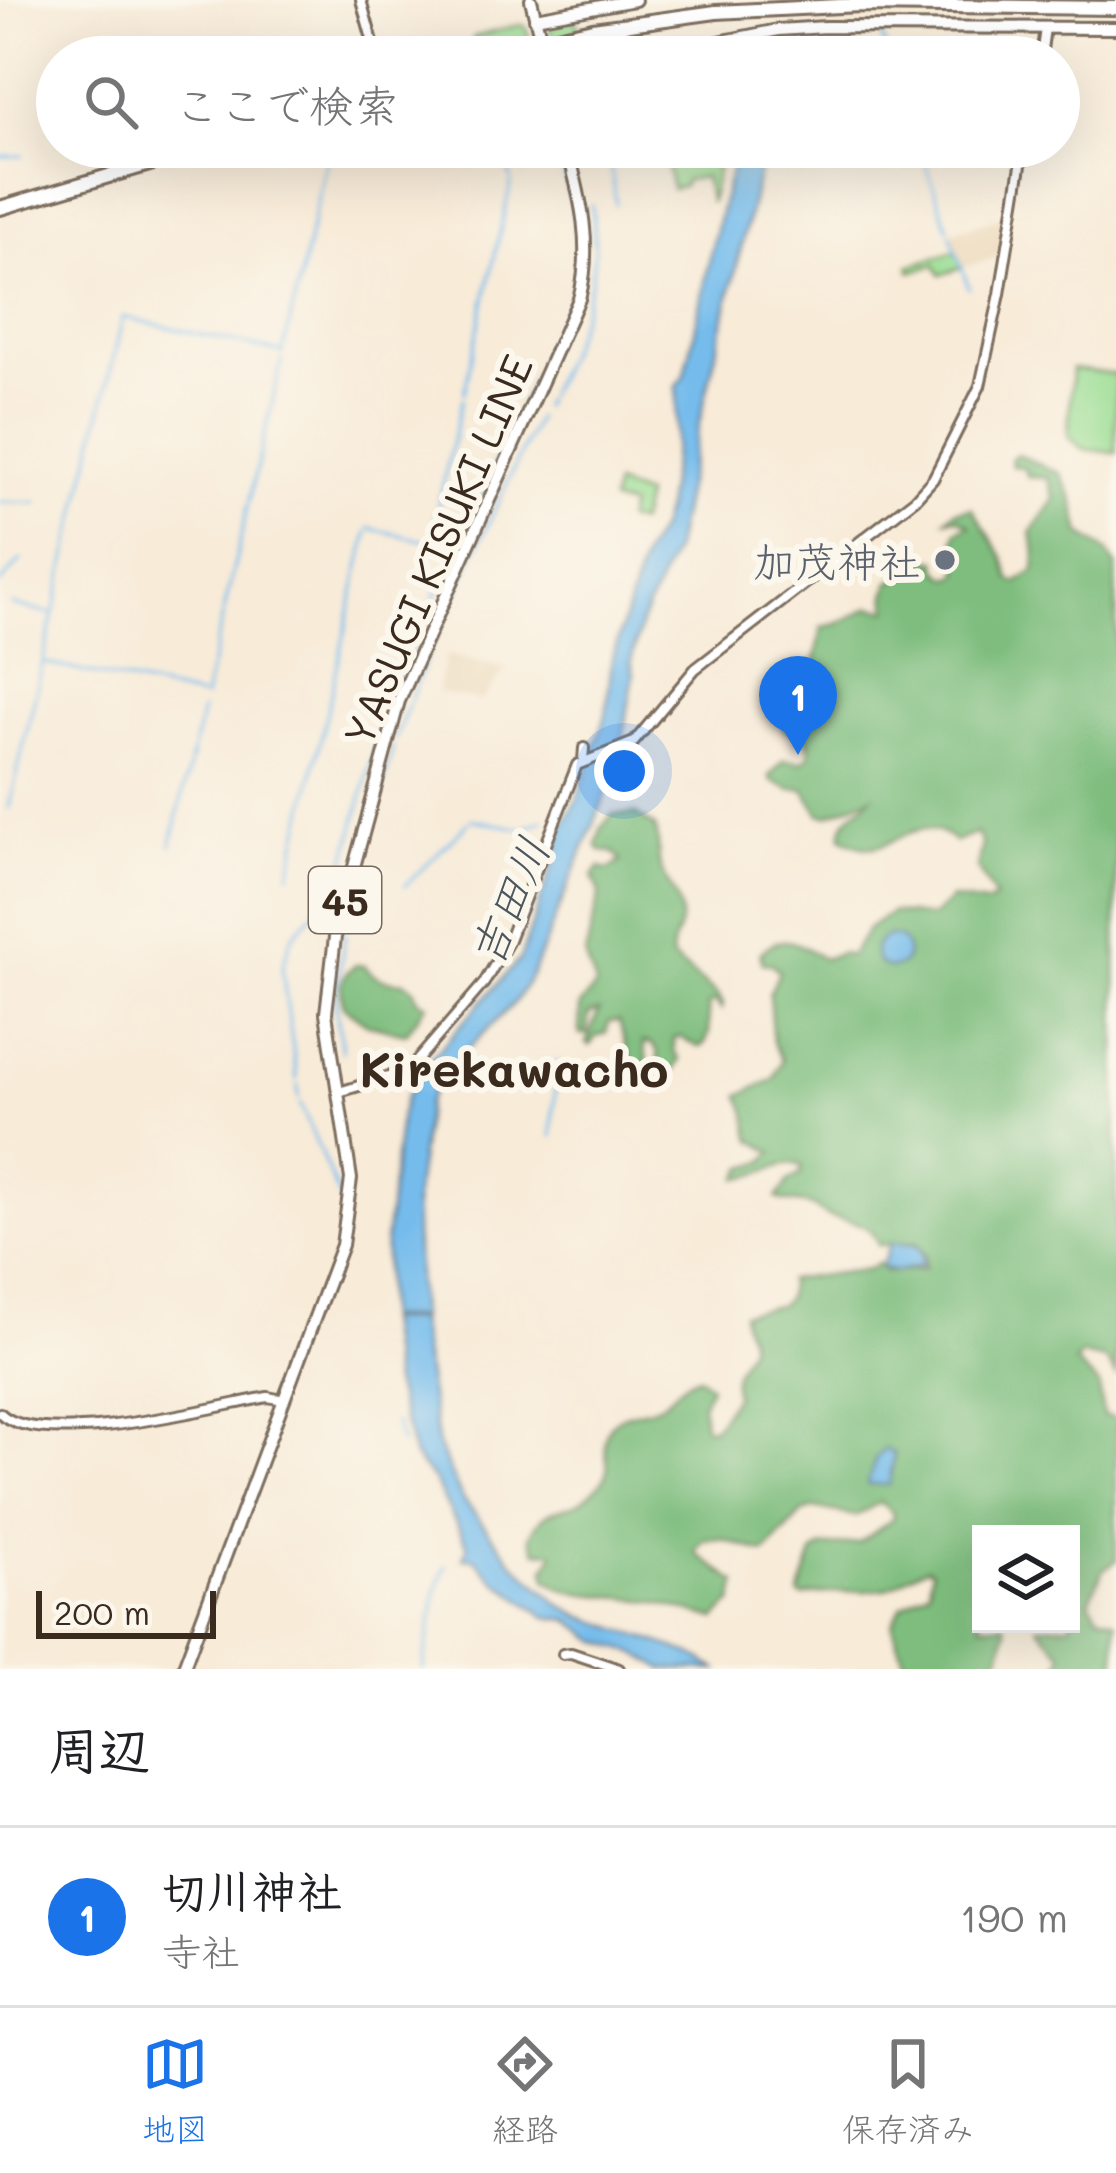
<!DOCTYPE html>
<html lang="ja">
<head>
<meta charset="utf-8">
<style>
	:root { --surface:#fff; --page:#f2f2f2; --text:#202124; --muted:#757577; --line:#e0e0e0; --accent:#1a73e8 }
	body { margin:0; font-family:Mali,"Klee One",sans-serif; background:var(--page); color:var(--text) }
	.controls { position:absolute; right:36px; bottom:36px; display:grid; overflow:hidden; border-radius:0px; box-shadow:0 12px 48px #0002 }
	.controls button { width:108px; height:108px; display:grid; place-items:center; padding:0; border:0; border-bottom:3px solid var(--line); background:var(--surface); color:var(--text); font:60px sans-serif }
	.scale { position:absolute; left:36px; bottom:30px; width:180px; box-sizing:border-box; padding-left:12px; border:6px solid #3b2a1e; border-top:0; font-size:33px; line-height:42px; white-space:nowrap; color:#3b2a1e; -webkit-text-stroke:9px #fbf7ec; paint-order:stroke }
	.you { position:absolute; left:624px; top:771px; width:42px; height:42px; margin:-30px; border:9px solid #fff; border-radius:50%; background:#1a73e8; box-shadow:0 0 0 18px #1a73e833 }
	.badge { display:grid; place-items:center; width:78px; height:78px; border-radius:50%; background:var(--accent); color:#fff; font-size:39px; font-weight:700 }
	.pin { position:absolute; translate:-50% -99px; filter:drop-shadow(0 3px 6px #0008) }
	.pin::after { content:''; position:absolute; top:63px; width:42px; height:36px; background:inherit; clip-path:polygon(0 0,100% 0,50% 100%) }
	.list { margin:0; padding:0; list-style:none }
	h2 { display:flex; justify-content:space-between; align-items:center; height:156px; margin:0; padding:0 48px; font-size:51px }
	h2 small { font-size:39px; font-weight:400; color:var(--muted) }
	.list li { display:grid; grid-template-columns:78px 1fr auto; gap:36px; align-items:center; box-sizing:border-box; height:180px; padding:0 48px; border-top:3px solid var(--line) }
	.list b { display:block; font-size:45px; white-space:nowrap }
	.list p { margin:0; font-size:39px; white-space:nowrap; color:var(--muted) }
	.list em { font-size:39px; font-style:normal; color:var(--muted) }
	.icon { flex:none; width:66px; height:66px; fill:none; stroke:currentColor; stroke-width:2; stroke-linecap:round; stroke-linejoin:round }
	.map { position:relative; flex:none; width:1116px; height:1669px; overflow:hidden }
	.search { position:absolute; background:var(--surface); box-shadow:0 12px 48px #0002; left:36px; right:36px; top:36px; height:132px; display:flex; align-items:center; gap:30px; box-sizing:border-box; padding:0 42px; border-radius:66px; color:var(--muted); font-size:45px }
	.sheet { height:336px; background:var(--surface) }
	nav { display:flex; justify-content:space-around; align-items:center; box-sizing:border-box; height:168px; border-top:3px solid var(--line); background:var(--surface); font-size:33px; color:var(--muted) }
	nav a { display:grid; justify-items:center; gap:6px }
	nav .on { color:var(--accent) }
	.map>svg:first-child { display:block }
</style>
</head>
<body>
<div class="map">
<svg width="1116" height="1669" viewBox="0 0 1116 1669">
	<rect width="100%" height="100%" fill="#fbf7ec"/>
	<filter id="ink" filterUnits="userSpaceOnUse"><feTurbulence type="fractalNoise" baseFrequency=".00833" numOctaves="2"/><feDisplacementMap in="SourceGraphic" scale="24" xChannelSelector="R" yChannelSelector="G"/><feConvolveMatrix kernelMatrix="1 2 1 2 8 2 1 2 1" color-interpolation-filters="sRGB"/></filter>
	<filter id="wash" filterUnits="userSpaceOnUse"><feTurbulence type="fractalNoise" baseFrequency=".004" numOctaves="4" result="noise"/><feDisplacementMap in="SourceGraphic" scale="48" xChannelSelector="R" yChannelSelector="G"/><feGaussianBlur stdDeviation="2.7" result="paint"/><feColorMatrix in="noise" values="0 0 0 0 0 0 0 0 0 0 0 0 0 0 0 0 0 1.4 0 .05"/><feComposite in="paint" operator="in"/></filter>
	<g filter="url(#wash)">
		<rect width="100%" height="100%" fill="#f8ebd8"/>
		<g fill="#ecd8ba">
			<polygon points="1007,215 1000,256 963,268 950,233"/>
			<polygon points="446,655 494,666 506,669 481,701 437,692"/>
		</g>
		<g fill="#9dde95" stroke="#6c845a" stroke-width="3">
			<polygon points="566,15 578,23 587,57 557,57 548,22"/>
			<polygon points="520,25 526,27 534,57 479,57 474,37"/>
			<polygon points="663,147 722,147 710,203 704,177 685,180 684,185 672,189"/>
			<polygon points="955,251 962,268 940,275 935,265 911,272 909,266"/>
			<polygon points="1072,369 1116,374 1116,453 1084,449 1068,436"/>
			<polygon points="615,485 645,496 639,523 626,520 629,506 611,502"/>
		</g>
		<g fill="#7ebd7e" stroke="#5c744e" stroke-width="3">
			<path d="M1017 454 1061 474 1074 502 1081 534 1107 551 1116 566V1375L1106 1360 1082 1355 1075 1362 1099 1385 1103 1416 1116 1418V1561L1103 1570 1089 1601 1099 1615 1116 1620V1669H1058L1063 1654 1038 1626 1071 1624V1534H981V1624H1005L1007 1631 996 1669H907L892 1624 902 1606 929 1589 932 1571 928 1567C909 1571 901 1586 883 1589 855 1593 830 1590 803 1597L799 1595 813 1554 822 1547 859 1543 892 1520 893 1513 880 1502 856 1516 814 1508 802 1513 765 1553 722 1539 705 1540 696 1550 698 1555 737 1583 733 1602 716 1619C691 1612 667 1604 641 1600 611 1594 572 1599 547 1579L545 1570 554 1554 552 1551H536L530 1537C545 1500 566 1516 589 1495 623 1464 600 1466 606 1436 611 1409 645 1414 662 1403 677 1393 677 1383 699 1376L710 1386 702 1405 704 1426 710 1428 718 1422 735 1395C727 1366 752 1355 749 1340 748 1329 741 1327 743 1313L781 1305 787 1297 788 1280 868 1269 878 1263 886 1272 924 1269 925 1255 916 1243 878 1245C869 1220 853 1223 831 1217 824 1216 820 1211 814 1207 803 1201 789 1205 777 1198L790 1180 801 1174V1165C780 1161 760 1177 739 1178L745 1167 764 1162 773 1152C743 1135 754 1144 747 1114 746 1108 742 1102 740 1095L774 1079 782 1060 773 1042 769 995 779 972 772 964 762 963 760 954C781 929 801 945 823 959L841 953 850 956 868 929 892 912 932 917 951 899 987 904 995 898 977 868 982 844 977 833 955 842C906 802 893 872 842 837 840 815 862 810 872 796L829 815 820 814 804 789H789L772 781 770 776 784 760 803 762 810 754C807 726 802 738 784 729L778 695 784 688 818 682 815 664 822 627 837 624 870 607 889 610 886 595 890 582C917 573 907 574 919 552L923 551 928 560H937L939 570 947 577H955L960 571 954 548 957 531 970 525 958 518 947 519 955 511 972 508 1004 559 1010 580 1016 583 1035 571 1036 552 1031 533 1055 499 1048 478 1028 477 1024 467 1012 466 1011 459Z"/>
			<path d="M613 814H636L655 827C661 841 656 852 660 866 666 885 683 900 680 921 679 935 669 943 672 958L719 996 723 1004 721 1009 715 1001 708 1005 709 1034 704 1045 699 1047 679 1037 674 1039V1051L680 1060 672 1074 648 1087 647 1080 658 1066V1052L652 1044 643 1042 648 1064 635 1076 619 1021 609 1022 606 1033 595 1037 590 1046 586 1043 599 1011 589 1014 586 1034 580 1035 579 1032 580 1006 596 986 585 955 600 893 593 876 599 868 609 870 621 861 613 852 601 851 597 845 601 828Z"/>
			<path d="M356 965 365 966C375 980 389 981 405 982L415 990 417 999 427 1004 406 1033 369 1025 344 1007C339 991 340 973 356 965Z"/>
		</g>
		<g fill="#75bcec" stroke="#587385" stroke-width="3">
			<path d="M738 147H765L697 432 674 549 641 623 631 661 634 674 619 762 533 972 515 1002 441 1075 427 1104 414 1199 419 1318H385V1243L400 1117 406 1097 427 1063 520 959 558 850V836L577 800 606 715 612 660 643 556 659 529 665 509 676 434 677 385 684 377C704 299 713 225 738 147Z"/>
			<circle cx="891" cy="952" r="16"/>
			<polygon points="891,1243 914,1245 921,1250 923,1265 895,1272 881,1267"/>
			<polygon points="385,1320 418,1320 438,1446 462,1498 513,1562 562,1606 578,1615 689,1653 717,1669 663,1669 640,1655 597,1640 569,1620 546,1617 495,1580 474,1558 463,1558 468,1546 434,1481 414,1457 393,1383"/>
			<polygon points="885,1449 894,1454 889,1485 867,1484 876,1458"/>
		</g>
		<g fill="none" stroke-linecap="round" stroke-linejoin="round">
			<g stroke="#75bcec" stroke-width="3">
				<polyline points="880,32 889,57"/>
				<polyline points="472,38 475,50"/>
				<polyline points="502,147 511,179"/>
				<polyline points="608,147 616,204"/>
				<polyline points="920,147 948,228"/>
				<polyline points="330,153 347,147"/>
				<polyline points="0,156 23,156"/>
				<polyline points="950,234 969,288"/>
				<polyline points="309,236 328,155"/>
				<polyline points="283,352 309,239"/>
				<polyline points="464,393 511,183"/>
				<path d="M542 407C572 340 606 281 591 205"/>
				<polyline points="249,501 282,360"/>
				<polyline points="0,502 37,503"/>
				<polyline points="370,528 430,542 462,399"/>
				<polyline points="475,552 537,418"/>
				<polyline points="0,584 21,560"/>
				<polyline points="12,605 51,614"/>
				<polyline points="434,641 473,557"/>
				<polyline points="44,663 200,697"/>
				<polyline points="204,698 248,505"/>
				<polyline points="395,739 428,654"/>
				<polyline points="9,808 123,317 283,353"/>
				<polyline points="475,820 523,829 543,820"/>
				<polyline points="171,845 202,710"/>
				<polyline points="290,873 368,532"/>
				<path d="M341 879 378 735 397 681 571 294C585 242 571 197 556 147"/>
				<polyline points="359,879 393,747"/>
				<polyline points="405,886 472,819"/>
				<polyline points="346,930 356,891"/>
				<polyline points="342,1052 335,997 345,935"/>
				<polyline points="297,1079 282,969 292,937 334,889"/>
				<polyline points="298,1085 299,1097"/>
				<polyline points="300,1103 341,1202"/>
				<polyline points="552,1136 557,1062"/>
				<polyline points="395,1423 401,1443"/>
				<polyline points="423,1669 436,1591 446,1566"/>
			</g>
		</g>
	</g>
	<g filter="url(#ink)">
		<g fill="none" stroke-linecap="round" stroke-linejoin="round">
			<g stroke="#7d6e5f" stroke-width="14">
				<g id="minor">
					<polyline points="361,0 377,57"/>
					<polyline points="1041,57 1045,28"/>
					<polyline points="583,761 584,748"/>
					<polyline points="339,1092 408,1071 484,983 508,942 577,765 634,742 695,669 915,499 933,479 980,386 1000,294 1024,147"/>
					<path d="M0 1413C40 1452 212 1407 268 1397L283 1400"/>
					<polyline points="563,1654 571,1653 619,1669"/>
				</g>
			</g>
			<g stroke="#7d6e5f" stroke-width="16">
				<g id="major">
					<polyline points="531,0 545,57"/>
					<polyline points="1003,0 1116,0"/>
					<polyline points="535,18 635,0"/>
					<polyline points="644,57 778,30 826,27 1116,28"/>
					<path d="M183 1669 342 1245 351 1179 326 1013 335 937 399 701 579 299C593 246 581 199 567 147"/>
				</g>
			</g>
			<g stroke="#7d6e5f" stroke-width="18">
				<g id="highway">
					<polyline points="593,29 716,12"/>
					<polyline points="0,208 207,147"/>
				</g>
			</g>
			<use href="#minor" stroke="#fff" stroke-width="8"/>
			<use href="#major" stroke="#fff" stroke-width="10"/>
			<use href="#highway" stroke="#fff" stroke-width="12"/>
			<g stroke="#7d6e5f" stroke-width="18" stroke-linecap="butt">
				<g id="highway-bridge">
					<polyline points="716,12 860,5 1116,8"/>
					<polyline points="468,57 593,29"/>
				</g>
			</g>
			<use href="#highway-bridge" stroke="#fff" stroke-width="12"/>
		</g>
	</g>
	<circle fill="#6b7280" stroke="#fbf7ec" stroke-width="4.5" cx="945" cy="560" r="12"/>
	<g text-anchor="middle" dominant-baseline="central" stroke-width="12" stroke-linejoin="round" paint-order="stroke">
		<rect fill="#fbf7ec" stroke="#75685c" stroke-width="3" x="309" y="867" width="72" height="66" rx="9"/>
		<g font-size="39" font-weight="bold" fill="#3b2a1e">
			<text x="345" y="900">45</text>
		</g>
		<g font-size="42" fill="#3b2a1e" stroke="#fbf7ec">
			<text transform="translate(437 550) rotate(-67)">YASUGI KISUKI LINE</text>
		</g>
		<g font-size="42" fill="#5b616d" stroke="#fbf7ec" text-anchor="end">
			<text x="921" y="560">加茂神社</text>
		</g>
		<g font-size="45" font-style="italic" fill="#4c565c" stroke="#fbf7ec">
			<text transform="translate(508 901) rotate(-67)">吉田川</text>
		</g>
		<g font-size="48" font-weight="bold" fill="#3b2a1e" stroke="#fbf7ec">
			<text x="514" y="1068">Kirekawacho</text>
		</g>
	</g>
</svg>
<div class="controls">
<button><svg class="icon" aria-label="layers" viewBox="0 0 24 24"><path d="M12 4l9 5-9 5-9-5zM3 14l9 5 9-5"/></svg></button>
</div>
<div class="scale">200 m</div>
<div class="you"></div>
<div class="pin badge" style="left:798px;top:755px">1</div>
<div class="search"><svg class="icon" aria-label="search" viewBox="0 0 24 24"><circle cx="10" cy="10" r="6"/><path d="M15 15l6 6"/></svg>ここで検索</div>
</div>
<section class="sheet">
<h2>周辺<small></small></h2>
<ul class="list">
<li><span class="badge">1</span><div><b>切川神社</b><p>寺社</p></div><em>190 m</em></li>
</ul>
</section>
<nav>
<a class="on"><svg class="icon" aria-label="map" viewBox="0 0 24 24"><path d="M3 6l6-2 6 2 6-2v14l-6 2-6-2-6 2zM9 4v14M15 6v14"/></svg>地図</a>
<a><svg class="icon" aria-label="directions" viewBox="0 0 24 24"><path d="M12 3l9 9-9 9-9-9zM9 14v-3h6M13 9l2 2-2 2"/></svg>経路</a>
<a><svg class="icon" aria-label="saved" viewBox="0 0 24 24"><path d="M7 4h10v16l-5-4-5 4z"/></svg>保存済み</a>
</nav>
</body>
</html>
